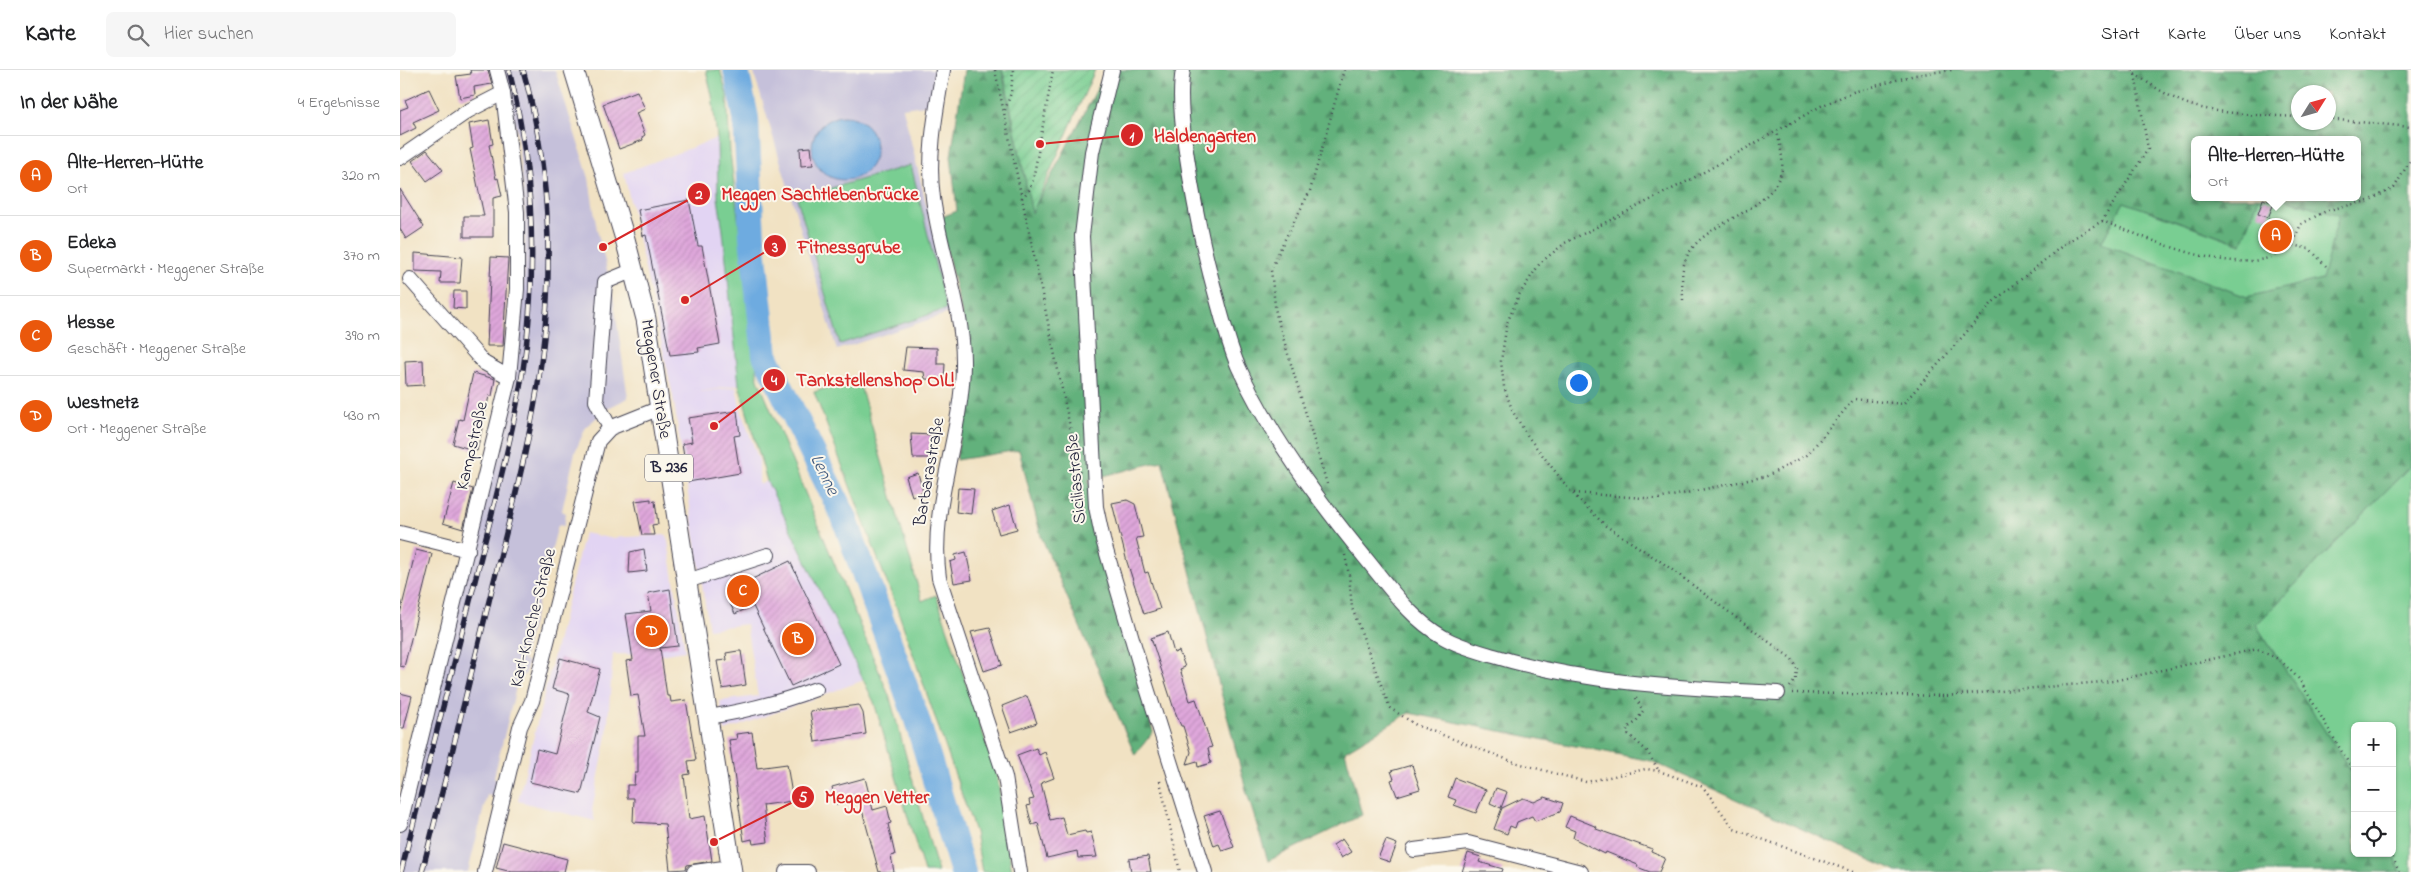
<!DOCTYPE html>
<html lang="de">
<head>
<meta charset="utf-8">
<style>
	:root { --surface:#fff; --page:#f6f6f6; --text:#202124; --muted:#757577; --line:#e0e0e0; --accent:#ea580c }
	body { margin:0; font-family:"Indie Flower",sans-serif; background:var(--page); color:var(--text) }
	.controls { position:absolute; right:15px; bottom:15px; display:grid; overflow:hidden; border-radius:8px; box-shadow:0 1px 4px #0004 }
	.controls button { width:45px; height:45px; display:grid; place-items:center; padding:0; border:0; border-bottom:1px solid var(--line); background:var(--surface); color:var(--text); font:25px sans-serif }
	.compass { position:absolute; left:1891px; top:15px; width:45px; height:45px; border-radius:50%; background:var(--surface); box-shadow:0 1px 4px #0004; rotate:53deg }
	.you { position:absolute; left:1178px; top:312px; width:18px; height:18px; margin:-12px; border:4px solid #fff; border-radius:50%; background:#1a73e8; box-shadow:0 0 0 8px #1a73e833 }
	.badge { display:grid; place-items:center; width:32px; height:32px; border-radius:50%; background:var(--accent); color:#fff; font-size:16px; font-weight:700 }
	.pin { position:absolute; translate:-50% -50%; border:2px solid #fff; box-shadow:0 1px 5px #0006 }
	.popup { position:absolute; left:1791px; top:66px; width:170px; height:65px; box-sizing:border-box; display:grid; place-content:center; border-radius:8px; background:var(--surface); filter:drop-shadow(0 1px 4px #0005); font-size:16px; white-space:nowrap; color:var(--muted) }
	.popup b { font-size:19px; color:var(--text) }
	.popup::after { content:''; position:absolute; left:50%; top:100%; margin-left:-10px; border:10px solid transparent; border-top-color:var(--surface) }
	.list { margin:0; padding:0; list-style:none }
	h2 { display:flex; justify-content:space-between; align-items:center; height:65px; margin:0; padding:0 20px; font-size:21px }
	h2 small { font-size:16px; font-weight:400; color:var(--muted) }
	.list li { display:grid; grid-template-columns:32px 1fr auto; gap:15px; align-items:center; box-sizing:border-box; height:80px; padding:0 20px; border-top:1px solid var(--line) }
	.list b { display:block; font-size:19px; white-space:nowrap }
	.list p { margin:0; font-size:16px; white-space:nowrap; color:var(--muted) }
	.list em { font-size:16px; font-style:normal; color:var(--muted) }
	.icon { flex:none; width:28px; height:28px; fill:none; stroke:currentColor; stroke-width:2; stroke-linecap:round; stroke-linejoin:round }
	.map { position:relative; flex:none; width:2011px; height:802px; overflow:hidden }
	header { display:flex; align-items:center; gap:30px; box-sizing:border-box; height:70px; padding:0 25px; background:var(--surface); border-bottom:1px solid var(--line) }
	header strong { font-size:24px }
	nav { display:flex; gap:28px; margin-inline-start:auto; font-size:18px }
	.search { width:350px; height:45px; background:var(--page); display:flex; align-items:center; gap:12px; box-sizing:border-box; padding:0 18px; border-radius:8px; color:var(--muted); font-size:19px }
	main { display:flex }
	aside { flex:1; background:var(--surface) }
	.map>svg:first-child { display:block }
</style>
</head>
<body>
<header>
<strong>Karte</strong>
<div class="search"><svg class="icon" aria-label="search" viewBox="0 0 24 24"><circle cx="10" cy="10" r="6"/><path d="M15 15l6 6"/></svg>Hier suchen</div>
<nav><a>Start</a><a>Karte</a><a>Über uns</a><a>Kontakt</a></nav>
</header>
<main>
<aside>
<h2>In der Nähe<small>4 Ergebnisse</small></h2>
<ul class="list">
<li><span class="badge">A</span><div><b>Alte-Herren-Hütte</b><p>Ort</p></div><em>320 m</em></li>
<li><span class="badge">B</span><div><b>Edeka</b><p>Supermarkt · Meggener Straße</p></div><em>370 m</em></li>
<li><span class="badge">C</span><div><b>Hesse</b><p>Geschäft · Meggener Straße</p></div><em>390 m</em></li>
<li><span class="badge">D</span><div><b>Westnetz</b><p>Ort · Meggener Straße</p></div><em>430 m</em></li>
</ul>
</aside>
<div class="map">
<svg width="2011" height="802" viewBox="0 0 2011 802">
	<defs>
		<pattern id="forest-firs" width="22" height="20" patternUnits="userSpaceOnUse" patternTransform="scale(1.25)"><rect width="22" height="20" fill="#62b17c"/><path d="M5 1l3.5 6h-7zM16 11l3.5 6h-7z" fill="#509067"/></pattern>
		<pattern id="garden-furrows" width="10" height="10" patternUnits="userSpaceOnUse" patternTransform="scale(1.25)"><rect width="10" height="10" fill="#79ce92"/><path d="M-1 1l2-2M0 10L10 0M9 11l2-2" fill="none" stroke="#68b17f"/></pattern>
		<pattern id="building-hatch" width="6" height="6" patternUnits="userSpaceOnUse" patternTransform="scale(1.25)"><rect width="6" height="6" fill="#dfa7db"/><path d="M-1 1l2-2M0 6l6-6M5 7l2-2" fill="none" stroke="#bf8fbd"/></pattern>
	</defs>
	<rect width="100%" height="100%" fill="#fbf7ec"/>
	<filter id="ink" filterUnits="userSpaceOnUse"><feTurbulence type="fractalNoise" baseFrequency=".02" numOctaves="2"/><feDisplacementMap in="SourceGraphic" scale="10" xChannelSelector="R" yChannelSelector="G"/><feConvolveMatrix kernelMatrix="1 2 1 2 8 2 1 2 1" color-interpolation-filters="sRGB"/></filter>
	<filter id="wash" filterUnits="userSpaceOnUse"><feTurbulence type="fractalNoise" baseFrequency=".0096" numOctaves="4" result="noise"/><feDisplacementMap in="SourceGraphic" scale="20" xChannelSelector="R" yChannelSelector="G"/><feGaussianBlur stdDeviation="1.12" result="paint"/><feColorMatrix in="noise" values="0 0 0 0 0 0 0 0 0 0 0 0 0 0 0 0 0 1.4 0 .05"/><feComposite in="paint" operator="in"/></filter>
	<g filter="url(#wash)">
		<rect width="100%" height="100%" fill="#f1e2c3"/>
		<g fill="#e2d4f3">
			<polygon points="317,68 318,128 323,161 339,315 293,323 336,317 340,337 359,391 359,415 367,411 464,610 325,661 320,631 358,626 346,554 309,559 273,326 224,103"/>
			<polygon points="184,463 209,468 267,465 285,581 259,585 213,584 207,665 192,740 195,751 118,731"/>
		</g>
		<g fill="#c5c0da">
			<polygon points="103,0 155,0 189,108 197,160 212,219 228,328 206,339 186,357 175,382 162,441 166,443 164,456 158,455 123,590 128,592 125,605 119,605 94,707 99,717 95,727 87,725 68,802 0,802 0,751 120,260 125,185 123,119 117,62"/>
			<polygon points="353,0 534,0 532,34 503,38 552,242 437,280"/>
		</g>
		<g fill="#79ce92" stroke="#4e7866">
			<polygon points="306,0 320,0 327,24 330,82 358,309 490,628 538,802 524,802 474,632 367,411 339,315 323,161 318,128 317,68 312,25"/>
			<polygon points="511,95 546,239 440,274 397,128"/>
			<polygon points="1859,127 1879,127 1940,144 1923,209 1847,227 1701,173 1724,132 1841,174"/>
			<polygon points="458,308 522,531 536,525 597,705 612,802 582,802 575,762 499,544 414,322"/>
			<polygon points="2011,395 2011,802 2001,802 1992,783 1992,656 1955,656 1955,707 1856,555"/>
		</g>
		<path fill="url(#forest-firs)" stroke="#426a5c" fill-rule="evenodd" d="M564 0H602L632 142 707 0H2011V395L1856 555 1955 707V783H1992L2001 802H1497L1251 691 1009 643 945 681 962 745 868 791 846 720 762 391 688 410 753 662 735 685 641 466 619 380 556 390 571 297 568 270 539 148 557 141 551 86ZM1898 22H1928V52H1898ZM1795 70H1957V127H1879L1939 145 1922 209 1847 227 1701 173 1724 132 1842 174 1859 127H1795Z"/>
		<polygon fill="url(#garden-furrows)" stroke="#4e7866" points="602,0 695,0 632,143 604,5"/>
		<circle fill="#6eabe0" stroke="#48668e" cx="444" cy="78" r="32"/>
		<g fill="none" stroke-linecap="round" stroke-linejoin="round">
			<polyline stroke="#6eabe0" stroke-width="26" points="336,0 346,48 352,167 365,285 444,447 516,647 563,802"/>
		</g>
		<g id="blocks">
			<g fill="url(#building-hatch)">
				<polygon points="70,0 88,0 92,14 74,17 75,25 60,28 56,6 71,4"/>
				<polygon points="29,19 39,40 13,52 16,58 0,66 0,40 8,37 5,30"/>
				<polygon points="237,21 245,39 236,43 245,65 242,67 243,70 219,79 203,34"/>
				<polygon points="89,50 93,74 89,75 96,109 98,108 102,126 93,128 93,167 64,167 64,146 84,146 70,79 73,78 69,54"/>
				<polygon points="411,77 413,95 401,96 400,78"/>
				<polygon points="27,80 43,100 27,111 12,91"/>
				<polygon points="0,119 24,157 6,169 0,159"/>
				<polygon points="1863,129 1874,133 1868,148 1858,144"/>
				<polygon points="289,130 298,176 302,176 320,274 298,278 299,282 270,285 246,165 243,166 238,140"/>
				<polygon points="1871,154 1886,160 1880,177 1865,171"/>
				<polygon points="15,183 62,187 60,213 40,213 41,202 15,201"/>
				<polygon points="91,187 108,188 103,276 87,276"/>
				<polygon points="54,221 66,221 66,239 53,238"/>
				<polygon points="506,277 537,278 537,294 545,294 544,310 525,309 524,302 503,300"/>
				<polygon points="23,290 24,315 6,316 5,291"/>
				<polygon points="73,303 95,309 92,326 89,326 77,381 53,374 59,349 63,350"/>
				<polygon points="337,341 340,365 334,366 340,403 288,412 282,374 292,372 288,348"/>
				<polygon points="511,364 533,365 532,388 513,388"/>
				<polygon points="518,403 523,422 512,426 506,407"/>
				<polygon points="54,413 73,419 63,459 43,453"/>
				<polygon points="558,418 574,419 571,444 556,442"/>
				<polygon points="251,429 251,432 255,431 258,454 252,455 254,465 242,465 235,431"/>
				<polygon points="727,430 735,434 743,467 736,468 745,503 748,502 760,539 744,544 727,492 712,433"/>
				<polygon points="610,435 617,459 599,464 592,441"/>
				<polygon points="244,479 247,501 229,503 230,482"/>
				<polygon points="16,480 32,484 4,597 0,596 0,544"/>
				<polygon points="566,482 572,510 554,513 550,492 556,490 555,485"/>
				<polygon points="390,491 439,594 391,616 353,536 335,544 325,522"/>
				<polygon points="270,519 278,576 260,578 267,626 270,626 271,632 286,630 296,690 288,691 290,704 284,705 289,749 305,746 312,791 287,795 286,799 270,800 265,754 233,752 234,728 227,728 227,715 234,715 235,703 238,703 238,666 245,666 238,625 231,626 226,591 233,590 226,544 251,541 248,523"/>
				<polygon points="590,558 602,595 584,601 571,562"/>
				<polygon points="768,562 774,583 779,581 785,597 780,599 790,631 796,629 812,677 808,678 811,693 798,697 797,691 787,694 791,682 783,656 781,656 774,639 751,568"/>
				<polygon points="338,581 341,581 346,615 322,619 317,591 327,590 326,583"/>
				<polygon points="160,588 200,599 188,642 200,647 181,724 130,712 137,679 155,684 170,624 152,619"/>
				<polygon points="0,623 12,626 4,658 0,658"/>
				<polygon points="627,626 637,653 611,662 602,636"/>
				<polygon points="459,635 463,643 466,664 415,672 410,641"/>
				<polygon points="352,662 357,698 387,694 393,731 363,735 368,772 353,774 352,769 344,771 329,670 337,669 336,664"/>
				<polygon points="636,678 639,685 645,682 654,708 641,713 650,750 662,747 667,765 685,761 686,763 691,762 697,787 678,788 677,781 647,788 638,753 632,755 627,736 630,735 629,730 634,729 617,685"/>
				<polygon points="1012,695 1020,719 997,726 991,710 994,709 991,701"/>
				<polygon points="465,708 473,740 487,736 491,753 488,754 495,785 491,786 494,802 479,802 459,729 437,735 432,717"/>
				<polygon points="1055,708 1086,720 1076,743 1054,735 1056,730 1048,727"/>
				<polygon points="1096,718 1107,722 1101,738 1090,733"/>
				<polygon points="1145,727 1163,733 1160,742 1135,751 1132,746 1117,752 1115,758 1110,756 1107,764 1094,759 1102,738 1123,728 1134,732"/>
				<polygon points="820,741 834,777 822,781 819,774 814,776 804,746"/>
				<polygon points="1170,746 1197,757 1196,759 1252,779 1251,782 1265,788 1259,802 1250,802 1237,797 1238,795 1206,782 1205,784 1173,768 1175,761 1165,757"/>
				<polygon points="942,769 951,782 941,788 933,775"/>
				<polygon points="986,770 997,774 990,792 978,788"/>
				<polygon points="103,772 167,789 164,802 112,802 96,798"/>
				<polygon points="1068,783 1081,787 1079,792 1103,799 1102,802 1062,802"/>
				<polygon points="748,786 751,802 731,802 729,789"/>
			</g>
		</g>
	</g>
	<g filter="url(#ink)">
		<use href="#blocks" fill-opacity="0" stroke="#413f4f" stroke-width="1"/>
		<g fill="none" stroke-linecap="round" stroke-linejoin="round">
			<g stroke="#413f4f" stroke-width="16">
				<g id="minor">
					<path d="M543 0C536 41 527 86 533 128 540 184 564 238 563 295 562 366 529 436 539 508L605 707 620 802"/>
					<polyline points="712,0 692,82 682,166 696,437 703,470 741,599 805,802"/>
					<path d="M783 0C777 34 786 79 791 113 798 153 806 191 817 229 823 251 829 275 838 296 870 366 918 430 967 490 989 517 1011 549 1043 567 1058 576 1077 581 1094 586 1185 614 1283 618 1378 623"/>
					<polyline points="0,88 68,41 103,23"/>
					<polyline points="10,209 84,293 109,307"/>
					<polyline points="210,358 196,331 205,212 234,200"/>
					<polyline points="0,463 68,480"/>
					<polyline points="287,511 368,485"/>
					<path d="M309 647C346 641 381 632 416 619"/>
					<polyline points="0,754 109,307 117,219 117,142 103,23 97,0"/>
					<polyline points="1014,780 1068,773 1181,802"/>
					<polyline points="85,802 120,657 132,631 198,371 210,358 260,338"/>
					<polyline points="294,802 331,797"/>
					<polyline points="386,802 408,802"/>
				</g>
			</g>
			<g stroke="#413f4f" stroke-width="21">
				<polyline id="major" points="174,0 225,169 246,249 332,802"/>
			</g>
			<g stroke="#413f4f" stroke-width="2.5" stroke-dasharray="1 4" stroke-linecap="butt">
				<polyline points="595,0 680,405"/>
				<path d="M1735 4C1754 17 1775 31 1797 37 1830 45 1865 45 1898 47"/>
				<polyline points="605,40 611,23 613,0"/>
				<polyline points="1928,49 2011,57"/>
				<polyline points="622,128 629,120 633,110 653,0"/>
				<path d="M1702 151C1748 168 1821 202 1868 188 1876 186 1885 179 1892 175"/>
				<polyline points="1926,196 1910,179 1892,175 1901,154 1928,140 1968,131 1994,118 2011,89"/>
				<path d="M1283 230C1283 220 1281 209 1283 199 1291 151 1366 149 1381 103 1385 91 1379 72 1377 61"/>
				<polyline points="927,414 876,244 871,200 883,173 910,121 944,0"/>
				<polyline points="1174,423 1258,429 1367,406 1407,385 1454,329 1503,334 1593,232 1667,172 1702,151 1748,79 1735,4 1732,0"/>
				<polyline points="945,485 949,505 952,538 990,638 1016,655 1114,692 1186,712 1246,699 1259,701 1303,717 1334,759 1453,802"/>
				<polyline points="1390,617 1396,609 1397,598 1392,589 1263,493 1206,456 1172,423 1129,368 1113,342 1104,317 1101,291 1107,253 1119,225 1140,193 1165,173 1288,111 1421,36 1453,22 1515,5 1552,0"/>
				<polyline points="1392,623 1545,626 1713,611 1857,579 1880,590 1899,609 1955,704"/>
				<polyline points="1236,628 1243,641 1235,653 1227,658 1227,663 1247,681 1259,701"/>
				<polyline points="760,711 780,802"/>
				<polyline points="1991,783 1999,802"/>
			</g>
			<use href="#minor" stroke="#fff" stroke-width="14"/>
			<use href="#major" stroke="#fff" stroke-width="19"/>
			<g stroke="#22223b" stroke-width="5.5">
				<g id="rail">
					<path d="M1 802C25 708 49 613 73 519 92 440 116 359 126 278 137 185 132 91 109 0"/>
					<path d="M22 802C45 712 67 621 89 531 109 450 132 368 142 285 154 192 149 91 123 0"/>
				</g>
			</g>
			<use href="#rail" stroke="#fbf7ec" stroke-width="4" stroke-dasharray="11" stroke-linecap="butt"/>
		</g>
	</g>
	<g text-anchor="middle" dominant-baseline="central" stroke-width="4" stroke-linejoin="round" paint-order="stroke">
		<rect fill="#fbf7ec" stroke="#636270" stroke-width="1" x="245" y="384.5" width="48" height="27" rx="4"/>
		<g font-size="16" font-weight="bold" fill="#22223b">
			<text x="269" y="398">B 236</text>
		</g>
		<g font-size="18" fill="#22223b" stroke="#fbf7ec">
			<text transform="translate(255 309) rotate(81)">Meggener Straße</text>
			<text transform="translate(73 376) rotate(-77)">Kampstraße</text>
			<text transform="translate(530 402) rotate(-80)">Barbarastraße</text>
			<text transform="translate(677 409) rotate(-95)">Siciliastraße</text>
			<text transform="translate(134 548) rotate(-76)">Karl-Knoche-Straße</text>
		</g>
		<g font-size="19" font-style="italic" fill="#40597d" stroke="#fbf7ec">
			<text transform="translate(424 405) rotate(64)">Lenne</text>
		</g>
	</g>
	<path fill="none" stroke="#d62828" stroke-width="2" d="M640 74L732 65M203 177L299 124M285 230L375 176M314 356L374 310M314 772L403 727"/>
	<g fill="#d62828" stroke="#fbf7ec" stroke-width="2">
		<circle cx="640" cy="74" r="5"/>
		<circle cx="203" cy="177" r="5"/>
		<circle cx="285" cy="230" r="5"/>
		<circle cx="314" cy="356" r="5"/>
		<circle cx="314" cy="772" r="5"/>
		<circle cx="732" cy="65" r="12"/>
		<circle cx="299" cy="124" r="12"/>
		<circle cx="375" cy="176" r="12"/>
		<circle cx="374" cy="310" r="12"/>
		<circle cx="403" cy="727" r="12"/>
	</g>
	<g font-size="15" text-anchor="middle" font-weight="bold" fill="#fff">
		<text x="732" y="71">1</text>
		<text x="299" y="129">2</text>
		<text x="375" y="182">3</text>
		<text x="374" y="315">4</text>
		<text x="403" y="732">5</text>
	</g>
	<g font-size="19" text-anchor="middle" font-weight="bold" fill="#d62828" stroke="#fbf7ec" stroke-width="4" stroke-linejoin="round" paint-order="stroke">
		<text x="805" y="72">Haldengarten</text>
		<text x="420" y="130">Meggen Sachtlebenbrücke</text>
		<text x="449" y="183">Fitnessgrube</text>
		<text x="475" y="316">Tankstellenshop OIL!</text>
		<text x="477" y="733">Meggen Vetter</text>
	</g>
</svg>
<div class="controls">
<button>+</button>
<button>−</button>
<button><svg class="icon" aria-label="locate" viewBox="0 0 24 24"><circle cx="12" cy="12" r="6"/><path d="M12 2v4M12 18v4M2 12h4M18 12h4"/></svg></button>
</div>
<svg class="compass" viewBox="-18 -18 36 36"><path d="M0-13l5 13h-10z" fill="#e53935"/><path d="M0 13l5-13h-10z" fill="#757577"/></svg>
<div class="you"></div>
<div class="pin badge" style="left:1876px;top:166px">A</div>
<div class="popup"><b>Alte-Herren-Hütte</b>Ort</div>
<div class="pin badge" style="left:398px;top:569px">B</div>
<div class="pin badge" style="left:343px;top:521px">C</div>
<div class="pin badge" style="left:252px;top:561px">D</div>
</div>
</main>
</body>
</html>
